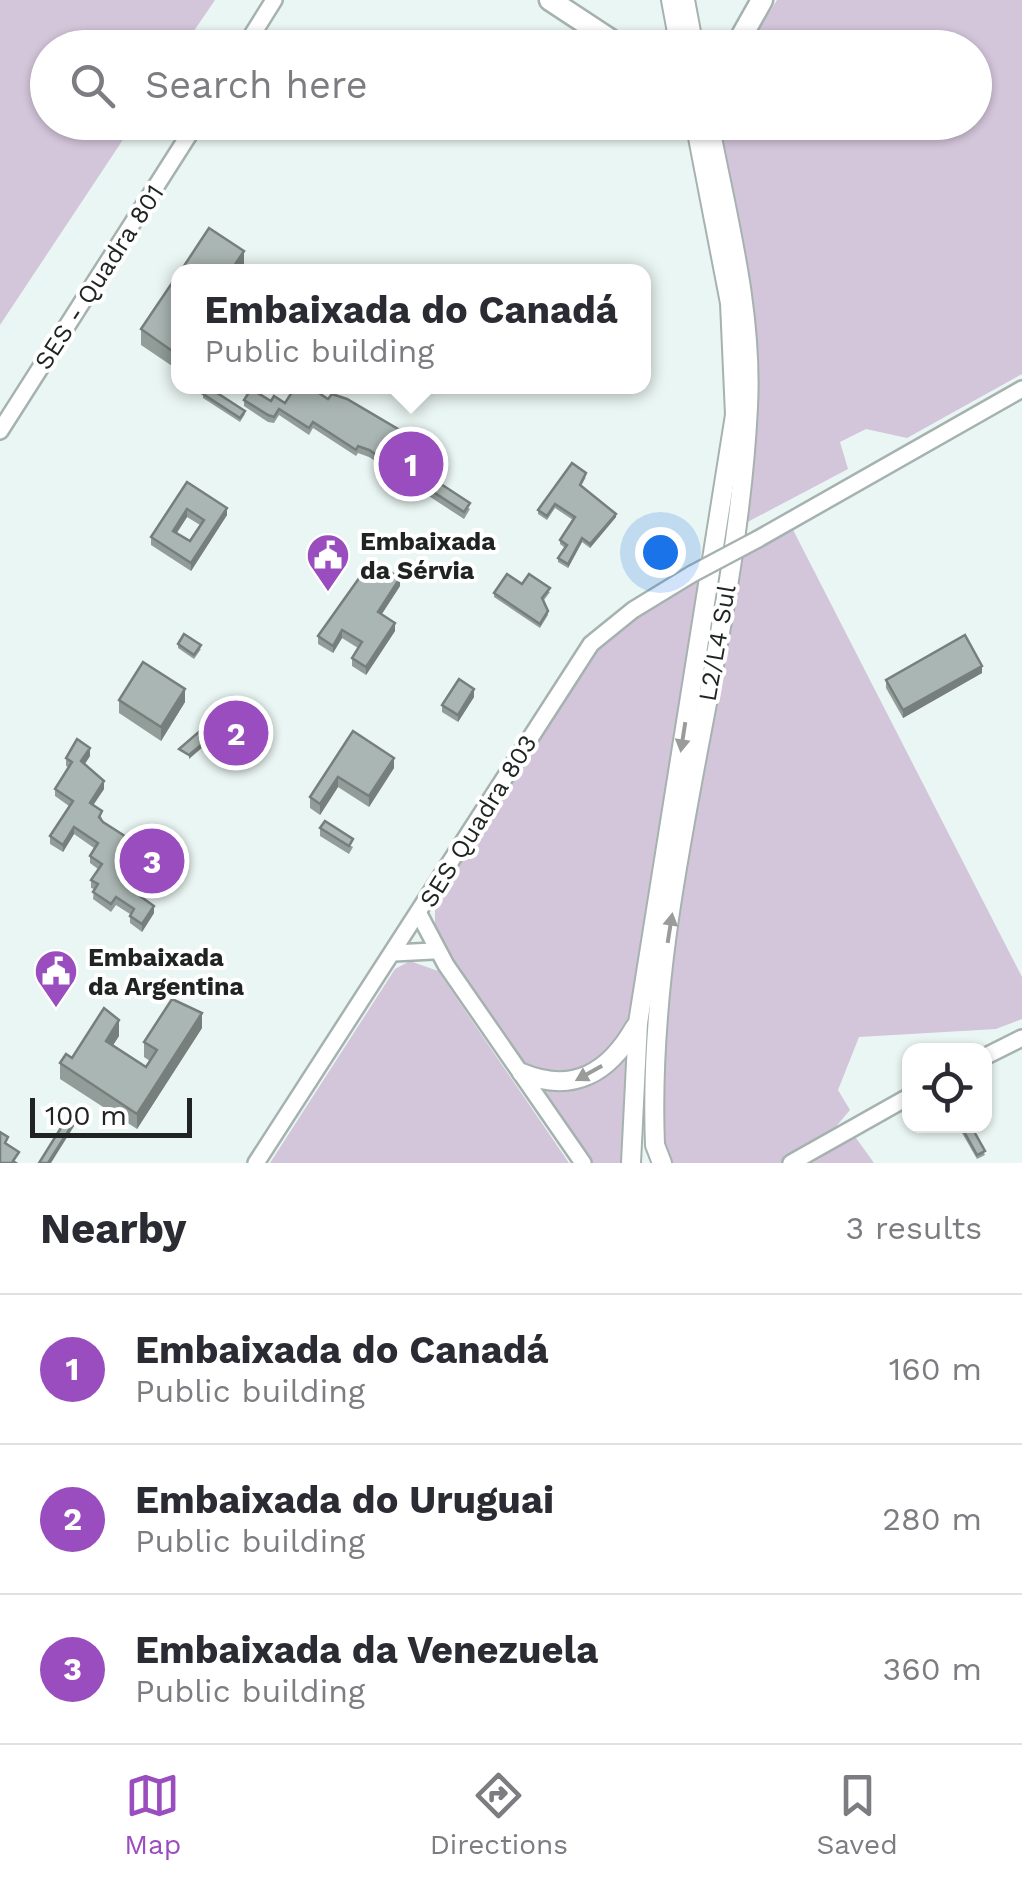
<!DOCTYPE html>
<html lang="en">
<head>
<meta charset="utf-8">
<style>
	:root { --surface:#fff; --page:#f7f7f7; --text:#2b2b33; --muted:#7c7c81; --line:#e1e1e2; --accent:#9a4dbe }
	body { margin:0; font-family:"Work Sans",sans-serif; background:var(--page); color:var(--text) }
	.controls { position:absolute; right:30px; bottom:30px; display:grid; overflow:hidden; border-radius:20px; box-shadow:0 2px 8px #0004 }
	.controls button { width:90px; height:90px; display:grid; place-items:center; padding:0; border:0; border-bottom:2px solid var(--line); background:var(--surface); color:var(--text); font:50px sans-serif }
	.scale { position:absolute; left:30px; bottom:25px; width:162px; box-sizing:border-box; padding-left:10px; border:5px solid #1f2423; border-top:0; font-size:28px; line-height:35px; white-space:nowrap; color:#1f2423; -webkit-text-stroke:8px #fff; paint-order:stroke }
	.you { position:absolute; left:660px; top:552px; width:35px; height:35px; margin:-25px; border:8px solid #fff; border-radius:50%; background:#1a73e8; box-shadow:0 0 0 15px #1a73e833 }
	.badge { display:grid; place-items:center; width:65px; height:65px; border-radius:50%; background:var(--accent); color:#fff; font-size:32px; font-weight:700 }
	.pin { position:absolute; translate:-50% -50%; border:5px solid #fff; box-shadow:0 2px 10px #0006 }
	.popup { position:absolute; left:171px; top:264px; width:480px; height:130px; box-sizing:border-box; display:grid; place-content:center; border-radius:20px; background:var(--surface); filter:drop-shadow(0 2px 8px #0005); font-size:32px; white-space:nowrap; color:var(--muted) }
	.popup b { font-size:38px; color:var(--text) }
	.popup::after { content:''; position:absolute; left:50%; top:100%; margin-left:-20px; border:20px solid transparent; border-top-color:var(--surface) }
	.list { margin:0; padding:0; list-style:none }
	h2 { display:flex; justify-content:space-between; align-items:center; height:130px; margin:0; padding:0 40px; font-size:42px }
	h2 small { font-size:32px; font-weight:400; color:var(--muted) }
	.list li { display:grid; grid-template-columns:65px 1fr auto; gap:30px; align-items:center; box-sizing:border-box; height:150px; padding:0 40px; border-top:2px solid var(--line) }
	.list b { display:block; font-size:38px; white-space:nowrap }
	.list p { margin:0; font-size:32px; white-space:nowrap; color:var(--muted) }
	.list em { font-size:32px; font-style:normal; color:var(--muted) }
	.icon { flex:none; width:55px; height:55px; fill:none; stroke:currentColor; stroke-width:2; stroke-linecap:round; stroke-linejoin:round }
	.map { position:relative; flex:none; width:1022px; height:1163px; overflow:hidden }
	.search { position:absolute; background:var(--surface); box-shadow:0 2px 8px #0004; left:30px; right:30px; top:30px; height:110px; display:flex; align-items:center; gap:25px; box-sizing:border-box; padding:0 35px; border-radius:55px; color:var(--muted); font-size:38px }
	.sheet { height:580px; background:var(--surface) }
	nav { display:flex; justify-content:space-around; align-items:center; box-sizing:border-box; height:140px; border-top:2px solid var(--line); background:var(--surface); font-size:28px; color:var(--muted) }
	nav a { display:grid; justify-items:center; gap:5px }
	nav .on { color:var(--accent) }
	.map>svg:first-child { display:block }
</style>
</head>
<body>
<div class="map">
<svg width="1022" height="1163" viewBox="0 0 1022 1163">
	<rect width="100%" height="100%" fill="#eaf6f3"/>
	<g fill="#d3c5da">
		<polygon points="0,0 215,0 183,47 48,48 48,122 134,123 0,325"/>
		<polygon points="777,0 1022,0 1022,374 907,438 866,429 840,442 848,469 740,526 721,123 974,122 974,48 748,47"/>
		<polygon points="789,522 1022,977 1022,1019 996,1029 859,1037 838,1090 850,1110 817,1149 851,1131 874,1163 662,1163 655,1024 731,557"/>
		<polygon points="692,574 710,574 638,1023 588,1084 635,1053 631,1163 583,1163 435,943 435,887 591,644"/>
		<polygon points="410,961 438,971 569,1163 270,1163 395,969"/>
	</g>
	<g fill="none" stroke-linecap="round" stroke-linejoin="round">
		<g stroke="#a6b2af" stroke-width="20">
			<g id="tertiary">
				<polyline points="244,48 274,0"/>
				<polyline points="0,431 197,122"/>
				<polyline points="758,539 1022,389"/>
				<polyline points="419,914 446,965 583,1163"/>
				<polyline points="394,953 433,951"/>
				<polyline points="984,1057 1022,1038"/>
				<polyline points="256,1163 591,644 633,610 692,574"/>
				<polyline points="791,1163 910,1096"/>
			</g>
		</g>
		<g stroke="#a6b2af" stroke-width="22">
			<g id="secondary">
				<polyline points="671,0 680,48"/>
				<polyline points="685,0 694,48"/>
				<path d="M522 1073C573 1094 609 1073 635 1027"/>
				<polyline points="631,1163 638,1023 735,415 730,303 695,122"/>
				<path d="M662 1163 655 1145C645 896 736 655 748 407 753 310 727 217 709 122"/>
			</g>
		</g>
		<g stroke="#a6b2af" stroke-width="25">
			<g id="trunk">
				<polyline points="550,0 623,48"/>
				<polyline points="735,48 762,0"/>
				<polyline points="695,122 696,126"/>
				<polyline points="710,130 711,122"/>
			</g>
		</g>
		<use href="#tertiary" stroke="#fff" stroke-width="15"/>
		<use href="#secondary" stroke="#fff" stroke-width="18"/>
		<use href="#trunk" stroke="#fff" stroke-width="20"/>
		<g stroke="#a6b2af" stroke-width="20" stroke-linecap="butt">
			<polyline id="tertiary-bridge" points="692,574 758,539"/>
		</g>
		<use href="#tertiary-bridge" stroke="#fff" stroke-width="15"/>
	</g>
	<g fill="#929d9a" fill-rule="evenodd">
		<polygon points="178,274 178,363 175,368 141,345 141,329"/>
		<polygon points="284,386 308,386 328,399 408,441 398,456 470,509 464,519 369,457 358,453 356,456 313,428 309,435 279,415 274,423 268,422 244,406 244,400 285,403 292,392"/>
		<polygon points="203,394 245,414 240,422 203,398"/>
		<polygon points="586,477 581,486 616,517 590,548 582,542 568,568 558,562 558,558 565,548 560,544 560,540 573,520 555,508 547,520 538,514 538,510"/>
		<path d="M187 482 227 515 191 571 151 545V537ZM187 517 200 525 190 541 177 533Z"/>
		<polygon points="522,584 550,592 544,600 548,615 540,628 494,597 494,593"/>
		<polygon points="400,586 381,615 395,631 366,675 352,666 352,658 358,648 342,638 333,653 318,644 318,636"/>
		<polygon points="178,644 201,649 194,659 178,648"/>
		<polygon points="982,673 903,718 886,688 886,680"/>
		<polygon points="474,697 458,722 442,712 442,705"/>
		<polygon points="119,700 185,702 161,741 119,713"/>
		<polygon points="353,731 394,768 369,807 338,787 320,815 310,808 310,797"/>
		<polygon points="90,756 85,764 104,789 93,805 102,818 101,820 128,845 123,853 131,867 126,875 135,888 133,892 154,913 142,932 130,923 130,914 116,905 111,912 93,899 94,889 91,888 91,880 98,869 90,863 90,856 94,848 74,834 63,852 50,844 50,836 69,806 55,796 55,789 68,767 66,766 66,758"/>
		<polygon points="320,828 353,847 349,854 320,836"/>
		<polygon points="202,1028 137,1129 60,1079 60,1063 119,1036 113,1045 146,1067 150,1061 144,1057 144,1042"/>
		<polygon points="958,1126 971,1126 985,1155 977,1159"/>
	</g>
	<g fill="#777f7d">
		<polygon points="244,251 244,266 240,272 230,272"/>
		<polygon points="178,348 178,363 175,368 175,353"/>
		<polygon points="408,435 408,441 395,460 395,454"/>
		<polygon points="227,508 227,515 191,571 191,563"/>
		<polygon points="187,509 187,517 173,538 173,531"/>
		<polygon points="616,514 616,517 590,548 590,544"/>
		<polygon points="582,538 582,542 568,568 568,564"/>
		<polygon points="400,578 400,586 378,620 378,612"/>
		<polygon points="395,623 395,631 366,675 366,667"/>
		<polygon points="342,630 342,638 333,653 333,646"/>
		<polygon points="982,666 982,673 903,718 903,710"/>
		<polygon points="185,689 185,702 161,741 161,727"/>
		<polygon points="474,689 474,697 458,722 458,715"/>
		<polygon points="225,725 225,728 189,759 189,755"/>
		<polygon points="90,748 90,756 81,769 81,761"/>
		<polygon points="394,758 394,768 369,807 369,796"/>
		<polygon points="338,777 338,787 320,815 320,804"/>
		<polygon points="104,781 104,789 90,810 90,803"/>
		<polygon points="74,827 74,834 63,852 63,845"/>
		<polygon points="128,838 128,845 119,859 119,851"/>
		<polygon points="131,859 131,867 123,880 123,872"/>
		<polygon points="154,906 154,913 142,932 142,924"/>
		<polygon points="202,1013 202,1028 137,1129 137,1114"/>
		<polygon points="119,1020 119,1036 106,1056 106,1041"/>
		<polygon points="76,1119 76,1123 51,1163 48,1163"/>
	</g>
	<g fill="#aab6b3" stroke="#777f7d" stroke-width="2.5" fill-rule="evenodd">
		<polygon points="209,228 244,251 230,272 180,272"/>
		<polygon points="178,274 178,348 175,353 141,329"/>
		<polygon points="296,386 308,386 328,399 332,394 347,399 408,435 395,454 470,503 464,512 369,450 358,446 356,450 313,422 309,428 279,409 274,417 268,415 244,400 251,389 271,401 274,396 285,403"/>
		<polygon points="208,387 245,411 240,418 203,394"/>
		<polygon points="572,463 586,473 580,485 616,514 590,544 582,538 568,564 558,558 567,545 560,540 575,517 555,504 547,516 538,510"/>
		<path d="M187 482 227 508 191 563 151 537ZM187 509 204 520 190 541 173 531Z"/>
		<polygon points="372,560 400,578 378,612 395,623 366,667 352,658 362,642 342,630 333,646 318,636"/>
		<polygon points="507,574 522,584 529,574 550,588 542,598 548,611 540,624 494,593"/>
		<polygon points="184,634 201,645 194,655 178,644"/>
		<polygon points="965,635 982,666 903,710 886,680"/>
		<polygon points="143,662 185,689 161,727 119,700"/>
		<polygon points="459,679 474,689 458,715 442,705"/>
		<polygon points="215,718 225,725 189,755 179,749"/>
		<polygon points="353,731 394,758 369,796 338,777 320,804 310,797"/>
		<polygon points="77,739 90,748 81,761 104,781 90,803 102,811 99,817 103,822 128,838 119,851 131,859 123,872 135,881 130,889 154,906 142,924 130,916 134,909 116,897 111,904 93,892 98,884 91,880 102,864 90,856 98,843 74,827 63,845 50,836 73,801 55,789 72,762 66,758"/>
		<polygon points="325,821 353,839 349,846 320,828"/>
		<polygon points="172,999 202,1013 137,1114 60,1063 66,1054 72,1058 104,1008 119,1020 106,1041 146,1067 157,1050 144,1042"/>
		<polygon points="69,1115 76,1119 48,1163 39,1163"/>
		<polygon points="961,1126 971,1126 985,1151 977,1155"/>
		<polygon points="0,1132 8,1137 5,1143 19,1152 13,1161 16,1163 0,1163"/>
	</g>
	<defs><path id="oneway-solid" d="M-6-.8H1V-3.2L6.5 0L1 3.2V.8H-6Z" transform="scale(2.5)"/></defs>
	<g fill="#9a9c9c">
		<use href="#oneway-solid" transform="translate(683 737) rotate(99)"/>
		<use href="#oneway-solid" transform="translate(670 928) rotate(-81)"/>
		<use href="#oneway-solid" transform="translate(589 1073) rotate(151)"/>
	</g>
	<defs>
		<g id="civic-pin" transform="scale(2.25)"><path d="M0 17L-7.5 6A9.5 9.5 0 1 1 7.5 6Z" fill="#9a4dbe" stroke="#fff"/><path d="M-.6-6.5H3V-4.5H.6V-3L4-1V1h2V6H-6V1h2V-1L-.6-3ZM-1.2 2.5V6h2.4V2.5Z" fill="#fff"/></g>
	</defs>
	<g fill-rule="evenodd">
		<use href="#civic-pin" x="328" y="555"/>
		<use href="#civic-pin" x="56" y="971"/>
	</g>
	<g text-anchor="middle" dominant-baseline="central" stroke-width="8" stroke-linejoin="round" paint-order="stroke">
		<g font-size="25" fill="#1f2423" stroke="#fff">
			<text transform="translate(99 277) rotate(-57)">SES - Quadra 801</text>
			<text transform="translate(717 643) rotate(-80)">L2/L4 Sul</text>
			<text transform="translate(478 821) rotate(-58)">SES Quadra 803</text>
		</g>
		<g font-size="25" font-weight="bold" fill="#1f2423" stroke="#fff" text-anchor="start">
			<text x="360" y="541">Embaixada<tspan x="360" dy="29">da Sérvia</tspan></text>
			<text x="88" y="957">Embaixada<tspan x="88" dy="29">da Argentina</tspan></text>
		</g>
	</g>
</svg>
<div class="controls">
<button><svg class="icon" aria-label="locate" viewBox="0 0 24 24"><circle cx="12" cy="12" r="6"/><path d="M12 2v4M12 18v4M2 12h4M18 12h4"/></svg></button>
</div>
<div class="scale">100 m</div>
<div class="you"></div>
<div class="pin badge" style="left:411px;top:464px">1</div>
<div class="popup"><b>Embaixada do Canadá</b>Public building</div>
<div class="pin badge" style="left:236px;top:733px">2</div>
<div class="pin badge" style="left:152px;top:861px">3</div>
<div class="search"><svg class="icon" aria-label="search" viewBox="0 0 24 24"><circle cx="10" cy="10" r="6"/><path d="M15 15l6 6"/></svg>Search here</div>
</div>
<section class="sheet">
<h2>Nearby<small>3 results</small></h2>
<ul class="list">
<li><span class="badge">1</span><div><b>Embaixada do Canadá</b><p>Public building</p></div><em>160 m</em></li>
<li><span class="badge">2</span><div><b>Embaixada do Uruguai</b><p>Public building</p></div><em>280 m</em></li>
<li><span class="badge">3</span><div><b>Embaixada da Venezuela</b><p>Public building</p></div><em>360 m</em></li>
</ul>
</section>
<nav>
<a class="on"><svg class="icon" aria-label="map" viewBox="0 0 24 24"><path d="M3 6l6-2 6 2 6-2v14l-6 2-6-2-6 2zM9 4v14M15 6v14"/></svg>Map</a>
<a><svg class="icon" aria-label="directions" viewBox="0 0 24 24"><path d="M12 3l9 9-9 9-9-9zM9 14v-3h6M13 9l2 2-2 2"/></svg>Directions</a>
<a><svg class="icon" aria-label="saved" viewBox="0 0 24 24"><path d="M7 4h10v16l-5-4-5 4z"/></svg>Saved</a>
</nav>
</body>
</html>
